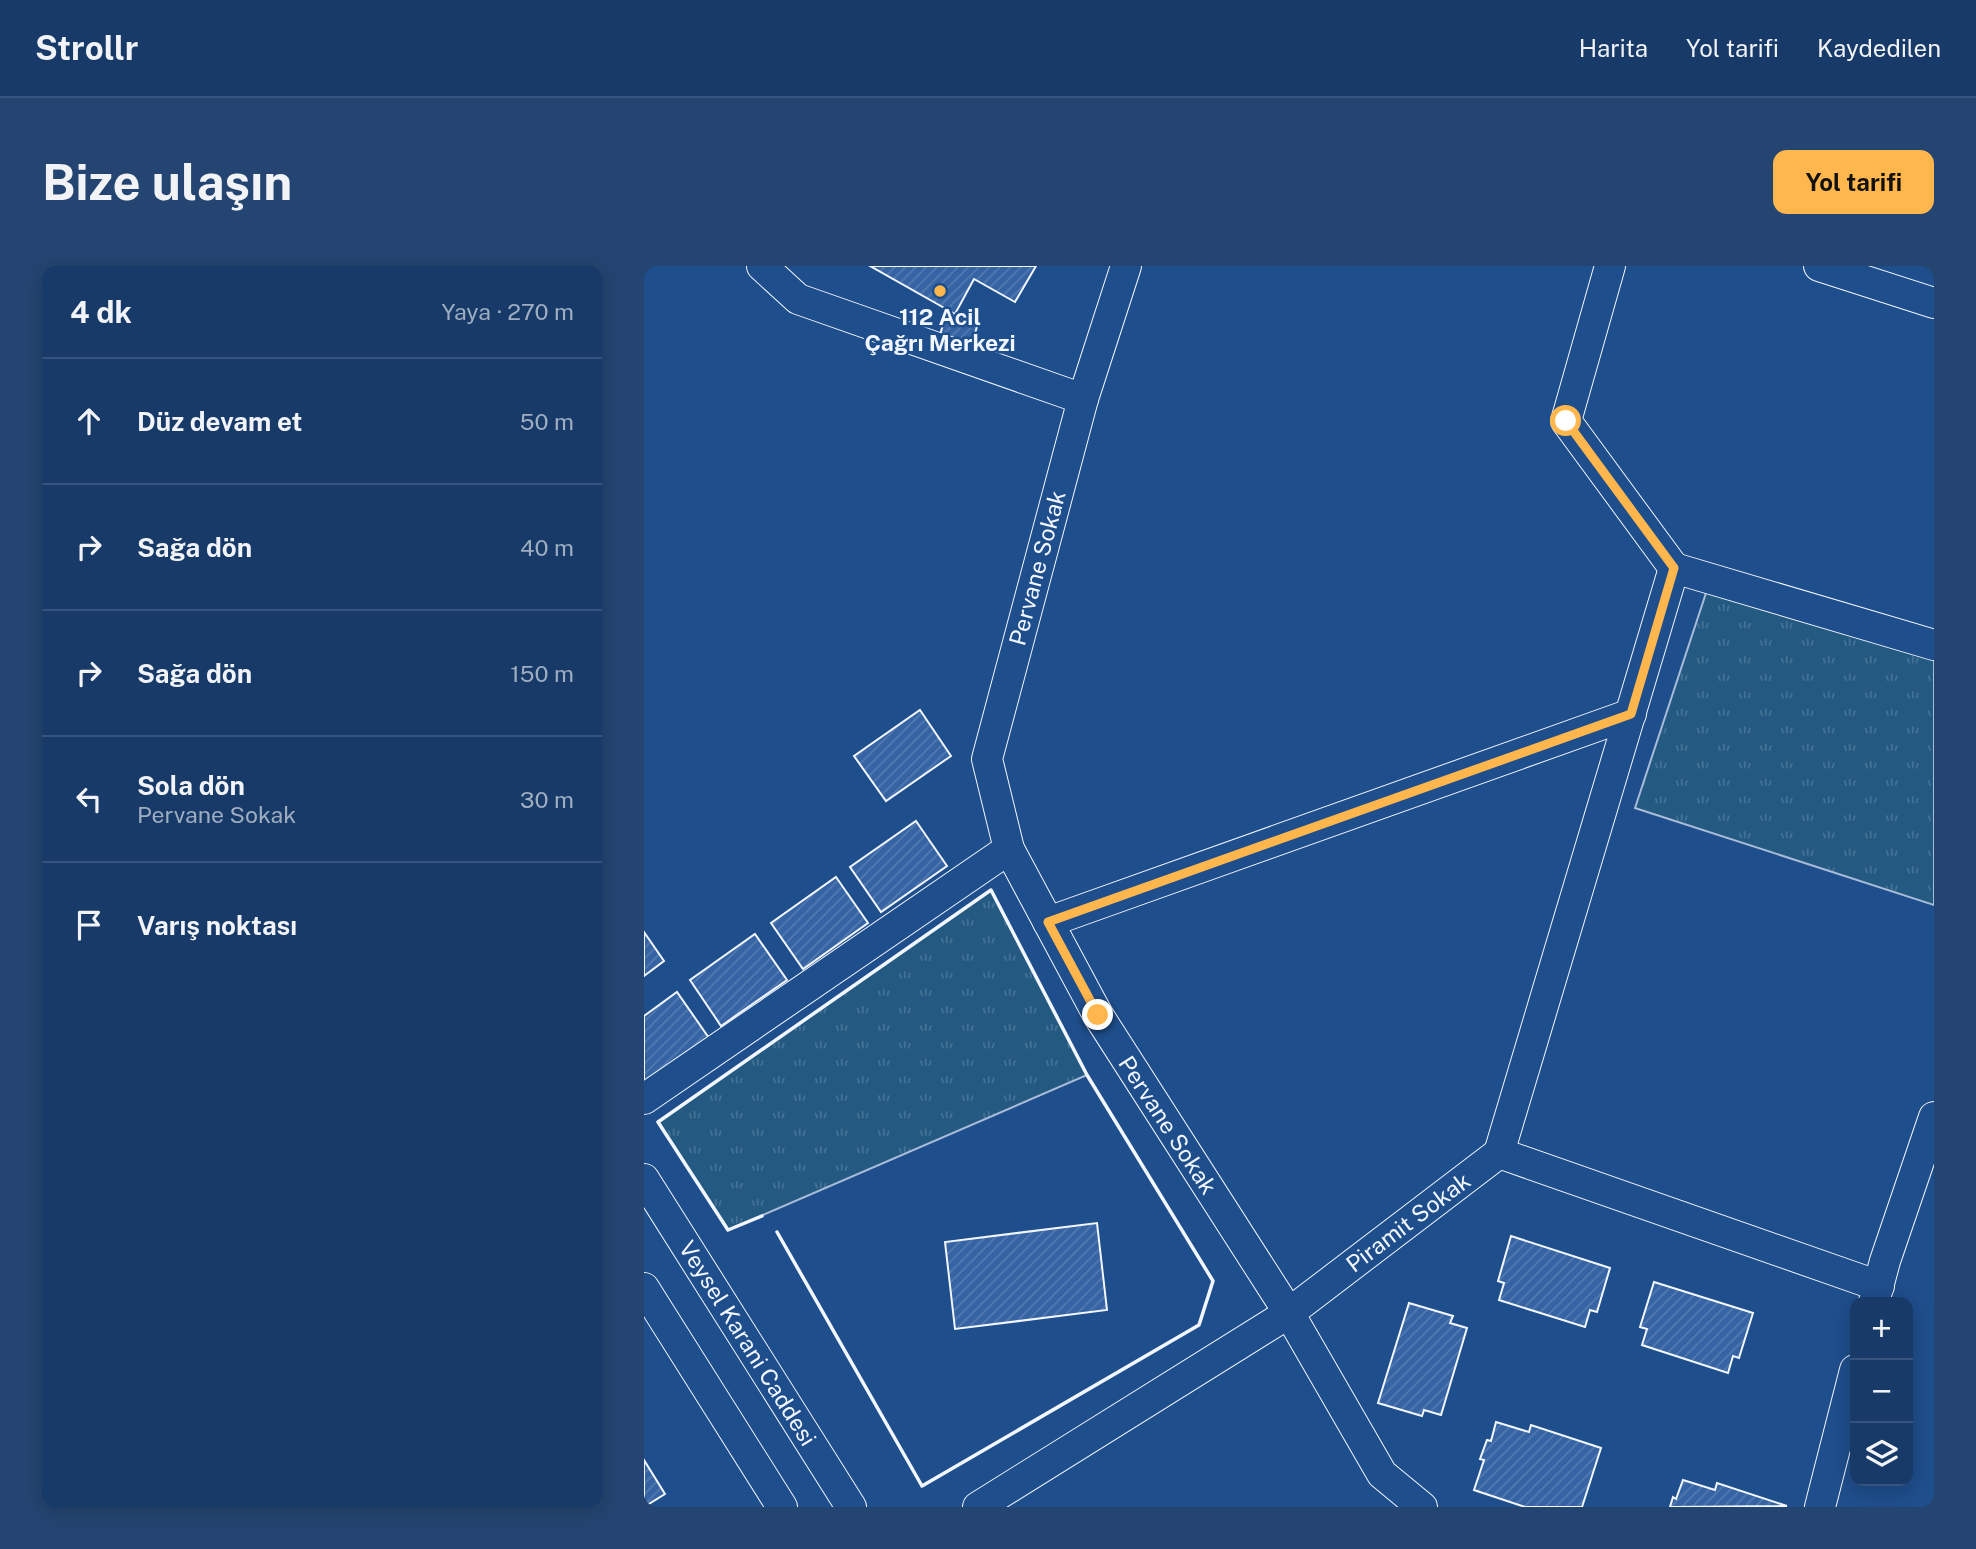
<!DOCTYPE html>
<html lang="tr">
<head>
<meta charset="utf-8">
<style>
	:root { --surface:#173a69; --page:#244571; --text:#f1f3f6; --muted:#9eadc0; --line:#36547d; --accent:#ffb74d }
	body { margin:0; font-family:"Public Sans",sans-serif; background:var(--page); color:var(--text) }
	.controls { position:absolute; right:21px; bottom:21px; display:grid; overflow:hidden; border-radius:14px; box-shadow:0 4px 18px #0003 }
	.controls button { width:63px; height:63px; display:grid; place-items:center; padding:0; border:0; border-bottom:2px solid var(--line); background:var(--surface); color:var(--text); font:35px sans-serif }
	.stop { position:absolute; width:21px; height:21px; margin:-16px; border:5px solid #ffb74d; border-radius:50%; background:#fff }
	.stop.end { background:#ffb74d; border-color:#fff; box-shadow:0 2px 7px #0008 }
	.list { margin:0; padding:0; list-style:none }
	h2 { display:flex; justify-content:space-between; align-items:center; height:91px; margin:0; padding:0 28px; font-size:30px }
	h2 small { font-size:23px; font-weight:400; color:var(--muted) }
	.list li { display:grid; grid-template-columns:46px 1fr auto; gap:21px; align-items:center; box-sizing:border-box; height:126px; padding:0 28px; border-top:2px solid var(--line) }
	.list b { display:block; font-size:26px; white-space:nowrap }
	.list p { margin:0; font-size:23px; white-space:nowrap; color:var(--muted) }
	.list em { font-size:23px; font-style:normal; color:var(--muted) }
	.icon { flex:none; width:38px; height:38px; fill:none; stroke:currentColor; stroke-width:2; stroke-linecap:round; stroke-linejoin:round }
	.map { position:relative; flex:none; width:1290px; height:1241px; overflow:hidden; border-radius:14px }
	header { display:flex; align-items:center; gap:42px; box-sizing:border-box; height:98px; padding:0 35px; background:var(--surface); border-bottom:2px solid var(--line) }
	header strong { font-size:33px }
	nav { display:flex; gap:38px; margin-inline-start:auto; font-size:24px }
	.intro { display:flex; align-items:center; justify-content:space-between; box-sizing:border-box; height:168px; padding:0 42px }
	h1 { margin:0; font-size:49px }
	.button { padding:18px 32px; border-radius:14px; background:var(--accent); color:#111; font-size:24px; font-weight:700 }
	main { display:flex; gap:42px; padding:0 42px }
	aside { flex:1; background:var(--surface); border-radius:14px; box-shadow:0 4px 18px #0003 }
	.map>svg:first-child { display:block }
</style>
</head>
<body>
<header>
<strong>Strollr</strong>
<nav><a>Harita</a><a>Yol tarifi</a><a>Kaydedilen</a></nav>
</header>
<div class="intro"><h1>Bize ulaşın</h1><a class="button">Yol tarifi</a></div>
<main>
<aside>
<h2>4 dk<small>Yaya · 270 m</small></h2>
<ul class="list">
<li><svg class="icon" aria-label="ahead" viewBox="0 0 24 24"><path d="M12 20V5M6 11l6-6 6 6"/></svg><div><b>Düz devam et</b></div><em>50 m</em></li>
<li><svg class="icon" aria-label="right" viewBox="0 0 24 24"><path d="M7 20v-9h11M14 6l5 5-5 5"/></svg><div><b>Sağa dön</b></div><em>40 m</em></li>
<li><svg class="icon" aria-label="right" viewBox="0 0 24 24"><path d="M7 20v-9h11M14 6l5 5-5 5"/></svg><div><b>Sağa dön</b></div><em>150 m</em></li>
<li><svg class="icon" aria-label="left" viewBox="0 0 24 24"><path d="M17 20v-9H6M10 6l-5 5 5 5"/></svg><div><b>Sola dön</b><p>Pervane Sokak</p></div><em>30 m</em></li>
<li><svg class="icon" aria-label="arrive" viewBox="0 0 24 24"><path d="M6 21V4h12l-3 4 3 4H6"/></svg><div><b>Varış noktası</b></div></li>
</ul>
</aside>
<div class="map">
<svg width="1290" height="1241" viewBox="0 0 1290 1241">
	<defs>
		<pattern id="grass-tufts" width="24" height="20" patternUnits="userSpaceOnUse" patternTransform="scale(1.75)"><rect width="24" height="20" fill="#245a82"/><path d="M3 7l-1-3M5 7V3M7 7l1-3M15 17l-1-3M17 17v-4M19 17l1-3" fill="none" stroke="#447295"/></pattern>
		<pattern id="building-hatch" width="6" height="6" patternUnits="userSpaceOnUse" patternTransform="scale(1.75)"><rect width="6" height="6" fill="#3563a3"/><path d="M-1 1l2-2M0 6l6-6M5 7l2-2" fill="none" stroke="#537ab1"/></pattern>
	</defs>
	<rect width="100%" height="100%" fill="#1f4e8c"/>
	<g fill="url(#grass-tufts)" stroke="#a8bbd7" stroke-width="2">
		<polygon points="1064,321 1290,390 1290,639 991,542"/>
		<polygon points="347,624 443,809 84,964 14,856"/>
	</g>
	<g fill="url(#building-hatch)" stroke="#f2f6ff" stroke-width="2">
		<polygon points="226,0 392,0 371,36 330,13 311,48"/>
		<polygon points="302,48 334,57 326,85 294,76"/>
		<polygon points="276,444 307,490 242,535 210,490"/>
		<polygon points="272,555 303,600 237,646 206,601"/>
		<polygon points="192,611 224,657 159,703 127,657"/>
		<polygon points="0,666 20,695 0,710"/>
		<polygon points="111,668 143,714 77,760 46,714"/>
		<polygon points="33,726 65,772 0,818 0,750"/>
		<polygon points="453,957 463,1044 311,1063 301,976"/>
		<polygon points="867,970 966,1002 953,1046 946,1044 941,1061 855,1034 860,1017 854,1015"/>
		<polygon points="1010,1016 1109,1047 1095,1092 1089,1090 1084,1107 998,1079 1003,1063 996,1061"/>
		<polygon points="765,1037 809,1050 806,1057 823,1062 797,1149 780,1144 778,1150 734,1137"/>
		<polygon points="852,1156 885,1166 887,1159 957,1182 938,1241 881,1241 830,1224 840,1194 836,1193 843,1174 847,1175"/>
		<polygon points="0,1194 21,1228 0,1241"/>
		<polygon points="1039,1214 1071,1224 1073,1217 1143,1240 1026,1241 1029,1231 1032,1233"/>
	</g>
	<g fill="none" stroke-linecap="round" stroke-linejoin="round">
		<g stroke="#f2f6ff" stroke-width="32">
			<g id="minor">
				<polyline points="118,0 154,33 439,133"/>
				<polyline points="482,0 439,133 343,493 365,583 454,749 645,1047 738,1208 778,1241"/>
				<polyline points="1175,0 1290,37"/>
				<polyline points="1030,302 1290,379"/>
				<polyline points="404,656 987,448"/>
				<polyline points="0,833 365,583"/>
				<polyline points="855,887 1030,302 922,155 966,0"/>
				<polyline points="0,913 207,1241"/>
				<polyline points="0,1022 138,1241"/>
				<polyline points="1230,1036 1241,995 1290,851"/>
				<polyline points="334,1241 645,1047 855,887 1235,1020"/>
				<polyline points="1176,1241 1211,1104"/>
			</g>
		</g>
		<use href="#minor" stroke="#1f4e8c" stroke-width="30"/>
		<polyline stroke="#f2f6ff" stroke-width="3.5" points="118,950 84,964 14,856 347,624 443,809 569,1015 555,1059 278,1220 133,966"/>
	</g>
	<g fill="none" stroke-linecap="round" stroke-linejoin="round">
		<polyline stroke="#ffb74d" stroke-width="9" points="454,749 404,656 987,448 1030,302 922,155"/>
	</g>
	<circle fill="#ffb74d" stroke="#1f4e8c" stroke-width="2.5" cx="296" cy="25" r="7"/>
	<g text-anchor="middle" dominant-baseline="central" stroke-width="5" stroke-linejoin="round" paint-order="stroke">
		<g font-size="23" font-weight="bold" fill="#f2f6ff" stroke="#1f4e8c">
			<text x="296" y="50">112 Acil<tspan x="296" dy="26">Çağrı Merkezi</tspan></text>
		</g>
		<g font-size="23" fill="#f2f6ff" stroke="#1f4e8c">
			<text transform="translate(393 302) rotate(-75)">Pervane Sokak</text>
			<text transform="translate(524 859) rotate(57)">Pervane Sokak</text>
			<text transform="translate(764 956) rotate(-37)">Piramit Sokak</text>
			<text transform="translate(104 1077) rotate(58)">Veysel Karani Caddesi</text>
		</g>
	</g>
</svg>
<div class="controls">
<button>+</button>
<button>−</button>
<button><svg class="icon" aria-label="layers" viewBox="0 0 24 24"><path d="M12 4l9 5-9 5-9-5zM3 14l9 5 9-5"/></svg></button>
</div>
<div class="stop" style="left:922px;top:155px"></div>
<div class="stop end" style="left:454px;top:749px"></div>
</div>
</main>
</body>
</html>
